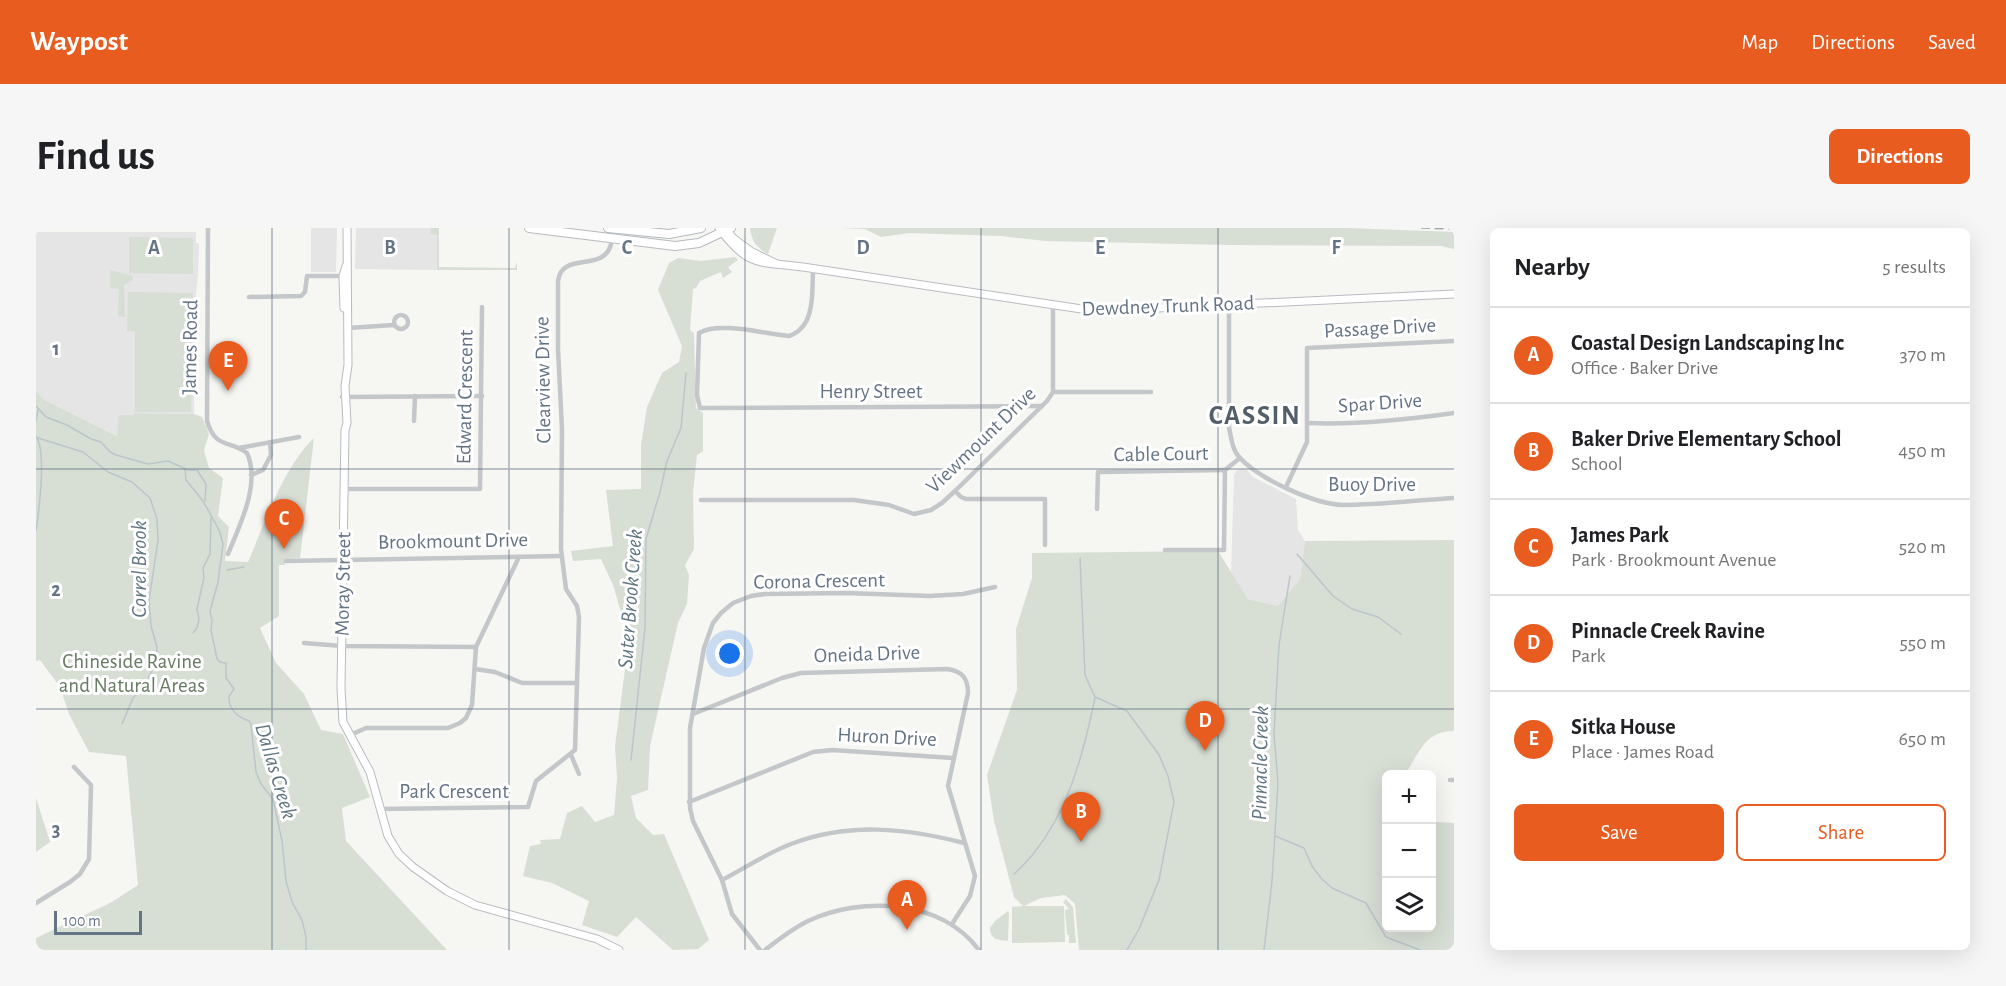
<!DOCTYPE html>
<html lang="en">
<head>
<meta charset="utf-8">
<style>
	:root { --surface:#fff; --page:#f6f6f6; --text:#202124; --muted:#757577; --line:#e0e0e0; --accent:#e95c20 }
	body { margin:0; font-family:"Alegreya Sans",sans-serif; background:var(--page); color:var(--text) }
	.controls { position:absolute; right:18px; bottom:18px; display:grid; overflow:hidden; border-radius:9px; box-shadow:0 6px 24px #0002 }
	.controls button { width:54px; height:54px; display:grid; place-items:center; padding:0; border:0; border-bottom:2px solid var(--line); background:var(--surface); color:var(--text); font:30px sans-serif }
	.scale { position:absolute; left:18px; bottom:15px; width:88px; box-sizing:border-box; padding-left:6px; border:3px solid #647485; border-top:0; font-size:16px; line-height:21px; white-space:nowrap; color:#647485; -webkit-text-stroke:4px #fff; paint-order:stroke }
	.you { position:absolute; left:694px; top:426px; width:21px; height:21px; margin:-15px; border:4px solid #fff; border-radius:50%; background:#1a73e8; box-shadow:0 0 0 9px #1a73e833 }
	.badge { display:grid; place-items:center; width:39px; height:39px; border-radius:50%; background:var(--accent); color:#fff; font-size:20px; font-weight:700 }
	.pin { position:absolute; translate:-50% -50px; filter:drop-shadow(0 2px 3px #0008) }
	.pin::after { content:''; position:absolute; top:32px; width:21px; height:18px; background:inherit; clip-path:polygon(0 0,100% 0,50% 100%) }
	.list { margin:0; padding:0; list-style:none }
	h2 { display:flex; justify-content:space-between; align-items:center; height:78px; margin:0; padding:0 24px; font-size:26px }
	h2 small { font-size:20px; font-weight:400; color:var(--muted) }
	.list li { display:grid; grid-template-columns:39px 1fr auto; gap:18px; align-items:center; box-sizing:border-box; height:96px; padding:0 24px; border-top:2px solid var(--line) }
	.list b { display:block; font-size:22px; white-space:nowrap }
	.list p { margin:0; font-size:20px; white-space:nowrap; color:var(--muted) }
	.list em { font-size:20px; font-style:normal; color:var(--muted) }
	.actions { display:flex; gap:12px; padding:18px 24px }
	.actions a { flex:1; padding:14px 0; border:2px solid var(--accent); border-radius:9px; text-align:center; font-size:21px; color:var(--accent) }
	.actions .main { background:var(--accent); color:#fff }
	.icon { flex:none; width:33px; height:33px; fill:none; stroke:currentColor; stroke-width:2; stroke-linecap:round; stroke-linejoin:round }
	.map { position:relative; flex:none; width:1418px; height:722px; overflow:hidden; border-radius:9px }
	header { display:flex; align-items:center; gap:36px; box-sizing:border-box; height:84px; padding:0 30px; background:var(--accent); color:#fff }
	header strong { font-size:28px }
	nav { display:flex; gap:33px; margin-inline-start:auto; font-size:21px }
	.intro { display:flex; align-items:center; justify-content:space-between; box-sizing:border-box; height:144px; padding:0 36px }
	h1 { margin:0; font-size:42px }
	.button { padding:15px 27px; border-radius:9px; background:var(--accent); color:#fff; font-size:21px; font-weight:700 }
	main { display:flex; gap:36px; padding:0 36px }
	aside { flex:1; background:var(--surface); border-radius:9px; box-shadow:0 6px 24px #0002 }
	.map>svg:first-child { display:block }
</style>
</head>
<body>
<header>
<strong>Waypost</strong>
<nav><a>Map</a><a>Directions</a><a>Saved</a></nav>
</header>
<div class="intro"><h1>Find us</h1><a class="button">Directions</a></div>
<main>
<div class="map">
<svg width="1418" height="722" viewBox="0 0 1418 722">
	<rect width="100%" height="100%" fill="#f6f6f3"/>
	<g fill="#e4e5e4">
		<polygon points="275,0 301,0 300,44 275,44"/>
		<polygon points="320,0 403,0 402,42 319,41"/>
		<polygon points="0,4 160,4 160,15 163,15 162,48 160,65 158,186 99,185 81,208 9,172 0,163"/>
		<polygon points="1205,241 1211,242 1217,249 1260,271 1262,302 1269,313 1264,351 1242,378 1212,371 1195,345 1198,247 1201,242"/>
	</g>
	<g fill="#d7ded4">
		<polygon points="395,0 403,0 403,39 479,40 481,34 481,42 401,42 401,7 394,6"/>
		<path d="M714 0H741L732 26C720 19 716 14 714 0Z"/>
		<polygon points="806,0 1311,0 1418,4 1418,21 1406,18 1194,17 1010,13 965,8 873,5 845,9 829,1"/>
		<polygon points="93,9 157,10 157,46 93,45"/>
		<polygon points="699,29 702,32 692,39 696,44 687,50 685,44 664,53 660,60 657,61 654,102 658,105 660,180 667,185 667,223 661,227 657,264 658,321 649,337 653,347 651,376 642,395 614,518 612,562 595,568 600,590 617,607 628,606 673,712 662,721 637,722 600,689 581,709 546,697 553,673 516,655 487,648 494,618 505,616 504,612 524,611 531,585 546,578 559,594 578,587 581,550 579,518 593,411 577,357 565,331 537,333 535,323 577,318 570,262 605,261 605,217 611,179 626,145 643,134 646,118 622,62 633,35 642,30 665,33"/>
		<polygon points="74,42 97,48 97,52 88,57 89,89 82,88 83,61 74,60"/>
		<polygon points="92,64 157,65 155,184 99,184 99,103 91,103"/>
		<path d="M0 163 9 172 81 208 83 187H98V185L158 186 166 189 173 206 168 222 173 240 187 250 182 288 193 299 189 333 212 334C230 293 246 241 278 210L264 330 249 331V337H243V388L224 400 240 435 268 466 285 502 307 506 334 569 306 580 310 613 411 722H0V710L76 674 102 657 90 528 53 524 33 486 24 459 4 432 0 433Z"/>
		<path d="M1418 312V503C1390 503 1385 522 1371 543L1372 546H1350V700H1396V591L1400 594 1418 595V722H1043L1039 676 1029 667 1005 670 988 678H1028L1029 714 976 715V679L987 678 978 669 958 593 951 547 981 462 980 401 996 350V325L1182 323 1212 371 1242 378 1264 351 1269 313Z"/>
		<polygon points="0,570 14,614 0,624"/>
		<polygon points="1030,671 1037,679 1040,715 1033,715 1033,707 1031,707 1029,682 1033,681 1027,674"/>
		<path d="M972 683 973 686 972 713C963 712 954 712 954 700L959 693Z"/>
	</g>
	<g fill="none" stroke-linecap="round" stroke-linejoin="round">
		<g stroke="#bbc6cb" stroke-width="1.5">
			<polyline points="0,178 10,189 31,197 55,211 65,214 74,224 80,227 112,236 132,233 152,242 161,242 170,256 169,273"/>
			<polyline points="0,193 2,182"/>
			<path d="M0 208C11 225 3 282 0 303"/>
			<polyline points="2,210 47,224 72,244 96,254 114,270 121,291 122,312 113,373 115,398 121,419 119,437 109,456 97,470 86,496"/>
			<path d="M149 241 150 252 167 273 183 302 187 316 182 354 174 383 176 393 175 402 181 431 184 434 190 435V450L198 461 193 468C192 481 202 489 213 493L215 497 220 544 225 556 237 571 246 613 250 653 256 674 266 692 270 709V722"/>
			<polyline points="1261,326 1297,368 1316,381 1342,389 1365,406"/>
			<polyline points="1044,330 1049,447 1059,469 1091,483 1123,527 1132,548 1138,574 1123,652 1103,701 1091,722"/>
			<polyline points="191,342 208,339"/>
			<polyline points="157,405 161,400 163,391 161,381 168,350 167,340 174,326 175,290"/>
			<polyline points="595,532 609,400 610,311 624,264 631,233 645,200 650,145"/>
			<polyline points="1239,608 1268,620 1276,638 1285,650 1296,660 1330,675 1350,709 1384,722"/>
			<path d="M978 646C1028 601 1046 533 1059 470"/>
			<polyline points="1228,722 1236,653 1242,555 1238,506 1243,417 1254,348"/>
		</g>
		<g stroke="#b8bcc1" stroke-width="9">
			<g id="secondary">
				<polyline points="311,0 312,137 309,158 311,195 309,202 305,460 307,494 334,544 352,608 363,626 377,639 411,663 439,677 561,711 583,722"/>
				<path d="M683 0C713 40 721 33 767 39L1059 83 1418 66"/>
				<polyline points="689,0 697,10 716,24 741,36"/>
				<polyline points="308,80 307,48 310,38"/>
			</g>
		</g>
		<g stroke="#b6babe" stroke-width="10">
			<g id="primary">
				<polyline points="493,0 639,18 663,15 695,0"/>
				<polyline points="572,0 633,6 665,0"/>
			</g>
		</g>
		<g stroke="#c3c7ca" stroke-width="4.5">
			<path d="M172 0 171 193C180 222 193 211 211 225 225 256 204 296 192 326"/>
			<path d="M777 40C776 64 780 99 753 108 729 106 683 93 663 105L661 167 664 180 1006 178"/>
			<polyline points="213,69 265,68 269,64 271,48 308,48"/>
			<path d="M1193 77V199C1195 209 1196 221 1203 229 1223 251 1278 276 1307 277 1344 277 1381 272 1418 270"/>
			<circle cx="365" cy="94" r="7"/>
			<polyline points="312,100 358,97"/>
			<polyline points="1017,164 1115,164"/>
			<polyline points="306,169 446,168"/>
			<polyline points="378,193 379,168"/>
			<path d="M1272 195C1322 197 1369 192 1418 185"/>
			<polyline points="203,220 263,209"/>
			<polyline points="1189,242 1204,230"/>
			<polyline points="215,247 227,242 235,227 234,214"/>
			<polyline points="1250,259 1271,214 1271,120 1418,113"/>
			<polyline points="309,261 444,261 446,79"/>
			<polyline points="919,263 925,269 930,271 1009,271 1009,317"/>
			<polyline points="665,272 818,272 853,277 878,286 895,282 906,275 919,263 1011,173 1017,164 1017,77"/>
			<polyline points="1061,281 1062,244 1189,242"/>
			<polyline points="1129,322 1188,322 1189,242"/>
			<polyline points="250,333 526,328"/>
			<polyline points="268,415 306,418 440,419"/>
			<polyline points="439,441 459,444 486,455 541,455"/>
			<path d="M657 486 746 450 765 445 911 441C926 443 932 450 932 465L912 558 939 648 934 668 916 696"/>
			<polyline points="314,507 330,500 412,500 424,495 430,490 436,477 440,419 483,329"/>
			<polyline points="535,527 543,546"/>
			<polyline points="1414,552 1418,552"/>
			<polyline points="653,574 777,524 796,522 917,530"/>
			<path d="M344 581 492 579 500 553 539 522 543 389 541 378 530 361 525 321 526 201 522 121V53C526 21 572 48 576 11"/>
			<path d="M686 652C709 640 731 625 755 616 813 594 870 600 928 615"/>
			<polyline points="0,675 34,654 44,646 53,631 55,557 38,539"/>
			<polyline points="724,722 696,686 686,652 657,593 654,580 654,500 668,420 677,395 685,385 697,375 715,368 729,366 810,365 894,368 927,366 959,359"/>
			<path d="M729 722C743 711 756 701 772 693 826 668 905 671 943 722"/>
		</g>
		<use href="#secondary" stroke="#fff" stroke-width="7"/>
		<use href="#primary" stroke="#fff" stroke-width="8"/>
		<polyline stroke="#a3a9af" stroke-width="1.5" stroke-dasharray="9 4.5" stroke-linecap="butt" points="1385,0 1418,1"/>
	</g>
	<path fill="none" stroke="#647485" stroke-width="1.5" stroke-opacity="0.55" d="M236 0V722M473 0V722M709 0V722M945 0V722M1182 0V722M0 241H1418M0 481H1418"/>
	<g text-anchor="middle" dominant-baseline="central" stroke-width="6" stroke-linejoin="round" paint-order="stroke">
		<g font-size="21" fill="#647485" stroke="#fff">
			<text transform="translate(1132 78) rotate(-2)">Dewdney Trunk Road</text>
			<text transform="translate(1344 100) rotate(-3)">Passage Drive</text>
			<text transform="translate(154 119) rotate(-89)">James Road</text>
			<text transform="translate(507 152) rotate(-91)">Clearview Drive</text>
			<text x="835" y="163">Henry Street</text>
			<text transform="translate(429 169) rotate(-89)">Edward Crescent</text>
			<text transform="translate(1344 175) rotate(-4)">Spar Drive</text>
			<text transform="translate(945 212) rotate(-44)">Viewmount Drive</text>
			<text transform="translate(1125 226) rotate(-1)">Cable Court</text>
			<text x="1336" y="256">Buoy Drive</text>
			<text transform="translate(417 313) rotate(-1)">Brookmount Drive</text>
			<text transform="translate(783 353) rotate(-1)">Corona Crescent</text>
			<text transform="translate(307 356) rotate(-89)">Moray Street</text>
			<text transform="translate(831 426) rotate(-2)">Oneida Drive</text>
			<text transform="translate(851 509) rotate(3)">Huron Drive</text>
			<text x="418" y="563">Park Crescent</text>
		</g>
		<g font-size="21" fill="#677c63" stroke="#fff">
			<text x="96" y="433">Chineside Ravine<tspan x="96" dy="24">and Natural Areas</tspan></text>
		</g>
		<g font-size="22" font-style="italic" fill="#5f7681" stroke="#fff">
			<text transform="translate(103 341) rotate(-90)">Correl Brook</text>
			<text transform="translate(594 371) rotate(-86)">Suter Brook Creek</text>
			<text transform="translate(1224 535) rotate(-89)">Pinnacle Creek</text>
			<text transform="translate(240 543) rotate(73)">Dallas Creek</text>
		</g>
		<g font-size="27" font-weight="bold" letter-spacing="1.5" fill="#525e6a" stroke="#fff">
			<text x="1219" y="187">CASSIN</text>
		</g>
	</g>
	<g font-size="20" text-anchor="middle" font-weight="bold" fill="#647485" stroke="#fff" stroke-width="6" stroke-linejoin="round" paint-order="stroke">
		<text x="118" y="26">A</text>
		<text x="354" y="26">B</text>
		<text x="591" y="26">C</text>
		<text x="827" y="26">D</text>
		<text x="1064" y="26">E</text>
		<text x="1300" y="26">F</text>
		<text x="20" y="127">1</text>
		<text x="20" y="368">2</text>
		<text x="20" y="608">3</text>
	</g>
</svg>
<div class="controls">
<button>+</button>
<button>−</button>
<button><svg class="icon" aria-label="layers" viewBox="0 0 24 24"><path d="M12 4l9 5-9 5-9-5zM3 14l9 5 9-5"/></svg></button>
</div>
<div class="scale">100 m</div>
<div class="you"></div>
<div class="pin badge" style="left:871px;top:702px">A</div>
<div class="pin badge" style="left:1045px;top:614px">B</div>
<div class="pin badge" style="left:248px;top:321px">C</div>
<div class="pin badge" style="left:1169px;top:523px">D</div>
<div class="pin badge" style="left:192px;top:163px">E</div>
</div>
<aside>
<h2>Nearby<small>5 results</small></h2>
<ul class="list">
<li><span class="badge">A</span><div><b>Coastal Design Landscaping Inc</b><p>Office · Baker Drive</p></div><em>370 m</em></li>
<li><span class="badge">B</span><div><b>Baker Drive Elementary School</b><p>School</p></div><em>450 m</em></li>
<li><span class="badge">C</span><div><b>James Park</b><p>Park · Brookmount Avenue</p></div><em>520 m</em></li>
<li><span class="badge">D</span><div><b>Pinnacle Creek Ravine</b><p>Park</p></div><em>550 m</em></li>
<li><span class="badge">E</span><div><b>Sitka House</b><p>Place · James Road</p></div><em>650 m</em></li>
</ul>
<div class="actions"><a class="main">Save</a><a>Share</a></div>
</aside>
</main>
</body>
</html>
